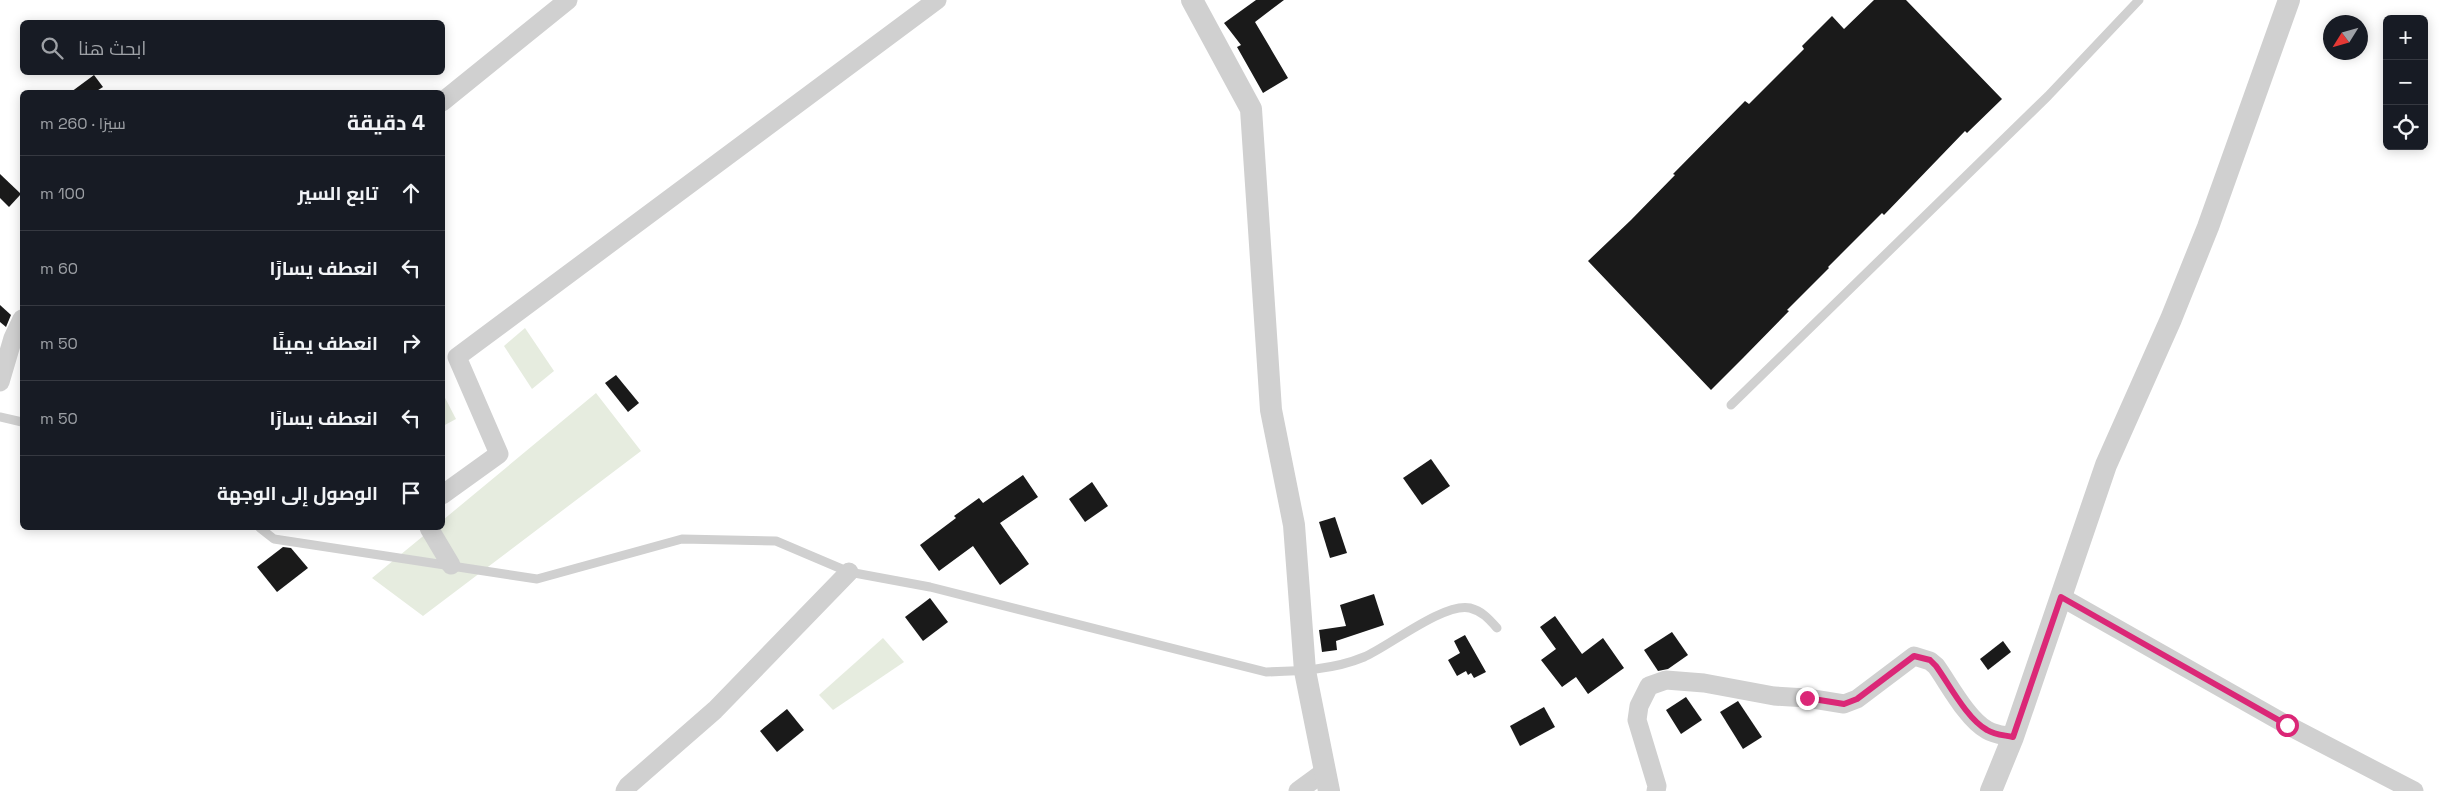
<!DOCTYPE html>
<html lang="ar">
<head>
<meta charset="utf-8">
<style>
	:root { --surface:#171b24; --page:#20242c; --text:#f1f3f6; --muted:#9ea1a6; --line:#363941 }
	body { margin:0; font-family:"Space Grotesk",Cairo,sans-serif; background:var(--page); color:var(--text); direction:rtl }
	.controls { position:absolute; right:15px; top:15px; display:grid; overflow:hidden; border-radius:8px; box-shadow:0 2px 12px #0003 }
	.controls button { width:45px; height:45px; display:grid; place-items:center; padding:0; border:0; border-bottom:1px solid var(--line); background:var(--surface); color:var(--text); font:25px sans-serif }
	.compass { position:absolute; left:2323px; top:15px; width:45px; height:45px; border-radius:50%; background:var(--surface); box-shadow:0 2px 12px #0003; rotate:233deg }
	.stop { position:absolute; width:15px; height:15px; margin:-11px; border:4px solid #db2777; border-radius:50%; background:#fff }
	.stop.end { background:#db2777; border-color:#fff; box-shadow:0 1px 5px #0008 }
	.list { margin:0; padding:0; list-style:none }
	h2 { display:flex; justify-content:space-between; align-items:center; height:65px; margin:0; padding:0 20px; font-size:21px }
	h2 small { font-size:16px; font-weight:400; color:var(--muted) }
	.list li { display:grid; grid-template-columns:32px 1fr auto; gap:15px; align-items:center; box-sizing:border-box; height:75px; padding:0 20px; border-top:1px solid var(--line) }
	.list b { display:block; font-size:19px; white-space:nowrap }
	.list em { font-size:16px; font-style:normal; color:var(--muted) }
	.icon { flex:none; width:28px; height:28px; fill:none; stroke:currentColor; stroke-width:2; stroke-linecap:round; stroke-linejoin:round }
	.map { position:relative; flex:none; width:2443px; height:791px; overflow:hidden; direction:ltr }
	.search { position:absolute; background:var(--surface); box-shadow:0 2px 12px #0003; left:20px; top:20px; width:425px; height:55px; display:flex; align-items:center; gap:12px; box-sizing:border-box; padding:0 18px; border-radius:8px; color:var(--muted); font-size:19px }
	.panel { position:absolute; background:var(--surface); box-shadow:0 2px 12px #0003; left:20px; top:90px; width:425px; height:440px; border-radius:8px; direction:rtl }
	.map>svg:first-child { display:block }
</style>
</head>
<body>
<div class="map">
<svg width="2443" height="791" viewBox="0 0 2443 791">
	<rect width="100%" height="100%" fill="#fff"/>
	<g fill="#e6ecdf">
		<polygon points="525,328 554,371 532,389 504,346"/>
		<polygon points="442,392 456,419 443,426 442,426"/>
		<polygon points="596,393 641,451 423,616 372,578 433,528 442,528 443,520"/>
		<polygon points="883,638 904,662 833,710 819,695"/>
	</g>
	<g fill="#1a1a1a">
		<polygon points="1256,0 1284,0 1255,22 1288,78 1263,93 1237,47 1241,45 1224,23"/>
		<polygon points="1874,0 1906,0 2002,99 1967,133 1965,131 1884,215 1882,213 1828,267 1829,268 1787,310 1789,311 1743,358 1711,390 1588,261 1631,220 1675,175 1673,174 1745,101 1749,104 1804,49 1802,46 1832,16 1844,29"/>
		<polygon points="94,75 103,87 95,92 71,92"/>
		<polygon points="0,174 21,194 9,207 0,198"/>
		<polygon points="0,305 11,315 6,327 0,322"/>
		<polygon points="616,375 639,403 628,412 605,383"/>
		<polygon points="1431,459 1450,486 1422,505 1403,478"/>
		<polygon points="1023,475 1038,497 1000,523 1029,564 1000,585 973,546 939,571 920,545 956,518 954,516 979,498 983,503"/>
		<polygon points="1092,482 1108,506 1085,522 1069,499"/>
		<polygon points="1335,517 1347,553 1330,558 1319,522"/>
		<polygon points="283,547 291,548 308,568 277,592 257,567"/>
		<polygon points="1374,594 1384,625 1336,641 1337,650 1322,652 1319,630 1346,626 1340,605"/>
		<polygon points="930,598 948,622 923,641 905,617"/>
		<polygon points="1555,616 1582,654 1603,638 1624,668 1588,694 1576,677 1562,687 1541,660 1556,649 1540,627"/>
		<polygon points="1672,632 1688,655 1668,669 1658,671 1644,650"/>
		<polygon points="1465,635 1486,672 1474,678 1471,673 1468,675 1466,671 1457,676 1448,660 1460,653 1454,641"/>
		<polygon points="2003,641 2011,652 1988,670 1980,659"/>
		<polygon points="1686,697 1702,720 1681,734 1666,710"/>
		<polygon points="1738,701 1762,737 1743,749 1720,712"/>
		<polygon points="1544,707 1555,727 1520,746 1510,726"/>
		<polygon points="787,709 804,730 777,752 760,731"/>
	</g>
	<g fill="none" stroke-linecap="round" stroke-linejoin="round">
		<g stroke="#d0d0d0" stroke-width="9">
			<polyline points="1731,405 2048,96 2139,0"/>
			<polyline points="0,417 22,422"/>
			<path d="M260 528 274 539 537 579 682 539 776 541 849 572 930 587 1266 672C1299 671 1333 670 1364 657 1388 647 1444 602 1470 608 1482 611 1489 619 1497 628"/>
		</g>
		<g stroke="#d0d0d0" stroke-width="19">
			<polyline points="442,102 568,0"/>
			<polyline points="0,382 13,338 22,319"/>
			<polyline points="442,495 499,454 457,357 937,0"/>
			<polyline points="429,528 451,565"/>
			<polyline points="2061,597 2287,725 2414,791"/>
			<polyline points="625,791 628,786 715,710 849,572"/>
			<polyline points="1298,791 1324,772"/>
			<path d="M1656 791 1657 786 1637 720 1639 706 1649 686 1666 680 1704 683 1774 696 1807 698 1844 704 1857 699 1914 656 1930 661 1936 666C1949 684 1967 719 1987 730 1995 735 2004 735 2013 737"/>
		</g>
		<g stroke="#d0d0d0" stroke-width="22">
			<polyline points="1192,0 1251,109 1271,410 1294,525 1305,671 1329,791"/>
			<polyline points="1991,791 2013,737 2106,465 2171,319 2208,227 2289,0"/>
		</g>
	</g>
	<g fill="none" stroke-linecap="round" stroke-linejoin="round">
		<path stroke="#db2777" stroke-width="6" d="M1807 698 1844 704 1857 699 1914 656 1930 660 1936 666C1949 684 1967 719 1987 730 1995 735 2004 735 2013 737L2061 597 2287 725"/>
	</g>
</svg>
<div class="controls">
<button>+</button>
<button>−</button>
<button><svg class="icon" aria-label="locate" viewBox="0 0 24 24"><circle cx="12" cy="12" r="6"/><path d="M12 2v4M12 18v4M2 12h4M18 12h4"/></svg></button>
</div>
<svg class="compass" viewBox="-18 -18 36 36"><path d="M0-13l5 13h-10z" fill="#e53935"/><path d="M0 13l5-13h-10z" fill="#9ea1a6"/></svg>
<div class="stop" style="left:2287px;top:725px"></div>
<div class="stop end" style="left:1807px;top:698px"></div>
<div class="search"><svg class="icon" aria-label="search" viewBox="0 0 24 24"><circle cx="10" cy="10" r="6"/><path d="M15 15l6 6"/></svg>ابحث هنا</div>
<section class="panel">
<h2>4 دقيقة<small>سيرًا · 260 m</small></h2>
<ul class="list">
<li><svg class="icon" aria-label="ahead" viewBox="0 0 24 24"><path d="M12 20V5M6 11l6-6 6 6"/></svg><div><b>تابع السير</b></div><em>100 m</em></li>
<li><svg class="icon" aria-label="left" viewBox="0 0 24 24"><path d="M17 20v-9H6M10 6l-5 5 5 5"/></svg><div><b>انعطف يسارًا</b></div><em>60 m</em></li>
<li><svg class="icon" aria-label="right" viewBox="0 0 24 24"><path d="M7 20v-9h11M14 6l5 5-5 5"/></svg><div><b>انعطف يمينًا</b></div><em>50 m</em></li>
<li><svg class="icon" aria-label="left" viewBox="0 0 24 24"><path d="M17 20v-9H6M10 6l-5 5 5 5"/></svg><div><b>انعطف يسارًا</b></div><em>50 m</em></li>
<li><svg class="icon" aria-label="arrive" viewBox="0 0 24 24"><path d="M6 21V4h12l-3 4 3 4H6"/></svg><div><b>الوصول إلى الوجهة</b></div></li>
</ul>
</section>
</div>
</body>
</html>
